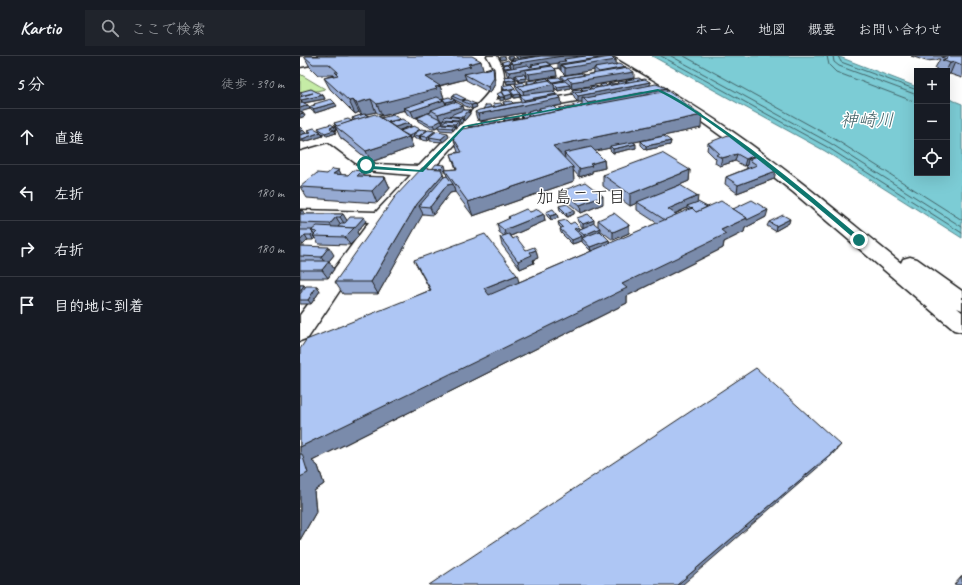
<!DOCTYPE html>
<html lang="ja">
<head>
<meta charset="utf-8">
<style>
	:root { --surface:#171b24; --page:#20242c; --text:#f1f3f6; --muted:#9ea1a6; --line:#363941 }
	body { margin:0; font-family:Caveat,"Klee One",sans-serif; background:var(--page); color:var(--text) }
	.controls { position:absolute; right:12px; top:12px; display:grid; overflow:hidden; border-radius:0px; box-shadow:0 4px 16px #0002 }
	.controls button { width:36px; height:36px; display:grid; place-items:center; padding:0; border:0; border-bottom:1px solid var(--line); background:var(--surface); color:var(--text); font:20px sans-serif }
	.stop { position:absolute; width:12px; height:12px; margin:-9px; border:3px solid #0f766e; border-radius:50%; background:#fff }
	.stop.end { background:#0f766e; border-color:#fff; box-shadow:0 1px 4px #0008 }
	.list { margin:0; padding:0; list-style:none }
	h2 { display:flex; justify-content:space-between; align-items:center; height:52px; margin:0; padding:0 16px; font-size:17px }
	h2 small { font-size:13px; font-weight:400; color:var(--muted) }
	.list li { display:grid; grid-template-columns:26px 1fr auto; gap:12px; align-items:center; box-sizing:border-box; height:56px; padding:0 16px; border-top:1px solid var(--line) }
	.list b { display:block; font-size:15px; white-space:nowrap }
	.list em { font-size:13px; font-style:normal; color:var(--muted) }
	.icon { flex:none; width:22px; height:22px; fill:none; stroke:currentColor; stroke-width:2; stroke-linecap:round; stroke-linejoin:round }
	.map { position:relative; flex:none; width:662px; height:529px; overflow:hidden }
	header { display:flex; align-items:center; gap:24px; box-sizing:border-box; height:56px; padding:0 20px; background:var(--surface); border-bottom:1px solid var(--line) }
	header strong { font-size:19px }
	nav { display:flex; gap:22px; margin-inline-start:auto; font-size:14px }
	.search { width:280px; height:36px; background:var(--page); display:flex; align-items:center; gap:10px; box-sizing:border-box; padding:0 14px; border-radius:0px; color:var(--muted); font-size:15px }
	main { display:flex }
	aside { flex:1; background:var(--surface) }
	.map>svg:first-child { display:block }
</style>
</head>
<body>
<header>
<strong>Kartio</strong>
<div class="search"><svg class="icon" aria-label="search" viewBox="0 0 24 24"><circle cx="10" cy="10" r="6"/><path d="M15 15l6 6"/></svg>ここで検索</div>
<nav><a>ホーム</a><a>地図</a><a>概要</a><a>お問い合わせ</a></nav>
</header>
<main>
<aside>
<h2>5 分<small>徒歩 · 390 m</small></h2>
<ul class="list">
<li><svg class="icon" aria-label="ahead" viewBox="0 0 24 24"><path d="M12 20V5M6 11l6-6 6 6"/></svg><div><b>直進</b></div><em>30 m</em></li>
<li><svg class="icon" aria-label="left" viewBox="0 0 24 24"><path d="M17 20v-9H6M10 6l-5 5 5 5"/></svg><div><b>左折</b></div><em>180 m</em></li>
<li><svg class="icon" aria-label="right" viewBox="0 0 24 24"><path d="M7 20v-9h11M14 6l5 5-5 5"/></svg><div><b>右折</b></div><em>180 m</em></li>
<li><svg class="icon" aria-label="arrive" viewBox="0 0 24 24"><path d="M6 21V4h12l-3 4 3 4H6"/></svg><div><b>目的地に到着</b></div></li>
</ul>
</aside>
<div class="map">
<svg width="662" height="529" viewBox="0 0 662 529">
	<rect width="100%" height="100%" fill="#fff"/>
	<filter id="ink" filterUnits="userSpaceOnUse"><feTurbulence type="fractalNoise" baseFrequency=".025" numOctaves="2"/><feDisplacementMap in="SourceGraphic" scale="8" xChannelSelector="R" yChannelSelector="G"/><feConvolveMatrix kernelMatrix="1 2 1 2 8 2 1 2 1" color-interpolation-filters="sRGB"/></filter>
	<g filter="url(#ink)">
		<polygon fill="#c5eca6" stroke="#708461" points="0,18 25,33 0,39"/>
		<polygon fill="#7bccd5" stroke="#55868b" points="352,0 537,0 617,31 617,117 647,117 647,42 662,48 662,182 525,95"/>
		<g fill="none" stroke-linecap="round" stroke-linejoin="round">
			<g stroke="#426266" stroke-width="1">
				<polyline points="361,0 527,91 662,177"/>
				<polyline points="371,0 530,87 662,171"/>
				<polyline points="384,0 533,82 662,164"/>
				<polyline points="527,0 529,9 536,16 610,44 617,45"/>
				<polyline points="533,0 534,6 539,10 617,39"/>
				<polyline points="538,0 541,6 617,34"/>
			</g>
			<g stroke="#1c1c1c" stroke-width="3">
				<path id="minor" d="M187 0H197C207 16 207 30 195 44L330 20C315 11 306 2 288 7L221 17 216 14 221 11 278 3 274 0H302L314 2C354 26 395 49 433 76 491 116 545 162 601 207L603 203 610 201 617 203 662 235V254L657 252 662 256V276L654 274 493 136 424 82 374 46 338 25 187 53 176 65 312 40 316 41 318 43 316 45 312 46 168 74 87 164 8 282 0 285V259L19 234H0V220H29L69 166 0 164V154L76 156 111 119 66 115 28 86 0 94V86L102 54 130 70 154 74C162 66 170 57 177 49 194 32 201 22 187 0ZM100 63 121 76 147 81 119 110 75 108 40 82Z"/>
			</g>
			<g stroke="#1c1c1c" stroke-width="3">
				<polygon id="major" points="27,0 47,0 42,3 0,11 0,5"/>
			</g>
			<g stroke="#1c1c1c" stroke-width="3">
				<polygon id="highway" points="6,0 27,0 25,2 0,7 0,1"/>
			</g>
			<use href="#minor" fill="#fff" fill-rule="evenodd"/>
			<use href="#major" fill="#fff" fill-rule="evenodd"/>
			<use href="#highway" fill="#fff" fill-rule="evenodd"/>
		</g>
		<g fill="#96aad2" stroke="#1c1c1c" fill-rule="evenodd">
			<polygon points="4,0 184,14 186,14 185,13 195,15 194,16 195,28 190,37 166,24 166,23 140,30 144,42 141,42 142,43 153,43 152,40 166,44 177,51 172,53 163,49 163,48 155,44 156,46 165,54 169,54 170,58 164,65 163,64 163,65 161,68 159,68 159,69 156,71 155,71 155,72 153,75 140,74 138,71 139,70 135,72 131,72 118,65 117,62 125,58 114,62 107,58 105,54 82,60 76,56 65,58 69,60 81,62 100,63 100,64 109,67 111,70 99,74 100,74 120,73 120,74 127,74 127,75 135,76 149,81 143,86 130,85 130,83 128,85 122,84 121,83 115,83 114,81 110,83 113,91 71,106 40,81 35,70 34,67 53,65 52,62 61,59 59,56 55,58 30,33 24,22 34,19 18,19 10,11"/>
			<polygon points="207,0 213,0 214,3 218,4 218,2 217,2 215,0 283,0 316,4 316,9 326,11 326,12 334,22 272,33 270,31 270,32 258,35 255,32 255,35 254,35 262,49 254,51 257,55 259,54 259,52 273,52 273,49 282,50 282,46 278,46 275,43 274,40 272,38 272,34 282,34 281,32 290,33 290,31 300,31 300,29 308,30 308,28 318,28 318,26 326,26 326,24 342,24 350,26 350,29 366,35 401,72 334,86 336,92 313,97 310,94 310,92 295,95 304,104 305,112 292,115 292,117 279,121 273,114 274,125 173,160 155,136 150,137 133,159 123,158 122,159 78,238 43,238 35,226 146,113 142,117 144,121 147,120 145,114 156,113 151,98 158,96 153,81 169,72 168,70 182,69 181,66 200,66 204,65 204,62 222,62 221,59 229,60 228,56 180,65 177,63 175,56 194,51 193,48 202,49 204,49 203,46 213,47 221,46 220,41 214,42 212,38 212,42 206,44 203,39 202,35 204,35 202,30 215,33 220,38 220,39 222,39 219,36 219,35 216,31 215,28 225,29 227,28 227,25 237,26 237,24 250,25 249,22 261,23 261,20 284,19 294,17 294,14 265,19 261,15 261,14 258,12 258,7 250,8 257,20 230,24 226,21 226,19 225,20 226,25 219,26 215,21 214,22 216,23 216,27 207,28 204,21 208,21 207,19 206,15 202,9 202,6 211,10 210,10 211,12 212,12 211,11 210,5 212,4 212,3 209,3"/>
			<polygon points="611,0 662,0 662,22 650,18 647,18 647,15 636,15 637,13 635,12 640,3 638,3 637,4 626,5"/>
			<polygon points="0,36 23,39 25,43 4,47 10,53 1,55 3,57 5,60 0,62 2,46 0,45 0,41 2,40 1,40"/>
			<polygon points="14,48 37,50 15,57 11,54 9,51 14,49"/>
			<polygon points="34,70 36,74 34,74 36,77 27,80 22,77 23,80 4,86 0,84 0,71 3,74 5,77 9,76 8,74 20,75 18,72"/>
			<polygon points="341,85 371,85 370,89 346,94 341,89"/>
			<polygon points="408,87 455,101 474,123 437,137 425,128 426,121 448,112 446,111 447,109 444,110 435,105 420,110 415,107 416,103 407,94"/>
			<polygon points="39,114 41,119 48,119 62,115 65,120 85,121 90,132 77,147 7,142 0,131 27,118"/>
			<path d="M390 114 389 125 380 129 397 146 407 151 433 153 466 161 445 172 444 176 424 186 423 192 327 240V247L12 405 18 410 24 428 14 435 16 456 0 484V293L130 234 114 204 219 226 308 188 291 195 282 186V185L272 188 261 177 260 173 261 172 259 170 258 166 270 168 279 171V173L283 172 278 166 277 162 294 167 298 171V164L329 169V177L313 184 300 174V175L309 184 310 188 357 167 337 154V147L330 150 303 130V119ZM387 152V155L377 159 375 158Z"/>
			<polygon points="262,135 303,148 281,157 263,142"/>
			<polygon points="259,150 274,154 274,158 267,161 260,154"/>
			<polygon points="0,154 5,158 43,158 47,165 66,165 57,176 59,180 50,189 19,188 15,182 13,184 8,184 3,189 0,189"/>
			<polygon points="230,156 244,158 245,165 211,180 213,183 226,194 238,202 233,204 234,207 220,213 202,189 200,181 204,180 199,176 197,168 209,163 208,161"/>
			<polygon points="246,156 257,158 258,162 251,164 247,160"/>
			<polygon points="469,166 489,167 475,175 467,170"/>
			<polygon points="0,190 34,199 29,205 34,213 28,222 0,222"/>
			<polygon points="0,229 4,229 6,231 17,230 20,235 11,248 0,248"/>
			<polygon points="662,520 662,529 654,529"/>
		</g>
		<g fill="#7a8bab" stroke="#1c1c1c">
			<polygon points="205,0 206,3 201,4 200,1"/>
			<polygon points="209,0 213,0 214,3 209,3"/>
			<polygon points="236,0 277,0 277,4 266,5 264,3 265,6 233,11 231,9 232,11 214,14 213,8 221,7 220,2"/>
			<polygon points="298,2 316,4 316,10 294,12 294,14 265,19 265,12 261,9 261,14 260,14 260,8"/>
			<polygon points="181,5 184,16 164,18 166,23 130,32 126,21 168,8"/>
			<polygon points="655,6 650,18 647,18 647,15 646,15 650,7"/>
			<polygon points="210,7 211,10 205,11 203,9 203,8"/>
			<polygon points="251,9 251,14 256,14 257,20 230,24 229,18 225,14 226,19 217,21 215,19 215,21 210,22 209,16"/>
			<polygon points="326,11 326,17 334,16 334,22 272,33 271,26 299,21 299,16"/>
			<polygon points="194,12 195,28 190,37 188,31 188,14"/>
			<polygon points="226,22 226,25 219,26 218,23"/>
			<polygon points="216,23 216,27 207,28 206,25"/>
			<polygon points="263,24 263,27 254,29 255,35 224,41 223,35 253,28 253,26"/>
			<polygon points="350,26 350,33 286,45 282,41 282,46 278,46 278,40"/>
			<polygon points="270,29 270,32 258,35 257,31"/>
			<polygon points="140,30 144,42 104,52 105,54 82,60 77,48"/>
			<polygon points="367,32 366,42 289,57 288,47"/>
			<polygon points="212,38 212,42 206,44 205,40"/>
			<polygon points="220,38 221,41 220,39 220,41 214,42 214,39"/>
			<polygon points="256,38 257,43 261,42 262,49 240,53 239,52 239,54 180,65 178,58 225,49 224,44"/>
			<polygon points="23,39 25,43 3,47 1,44"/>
			<polygon points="200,41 204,41 204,44 200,45"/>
			<polygon points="71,43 76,56 62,59 56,47"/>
			<polygon points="53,44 59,56 55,58 49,45"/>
			<polygon points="144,44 147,51 131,54 131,56 114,62 111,55"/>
			<polygon points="155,44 156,47 147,50 146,46"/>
			<polygon points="35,47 37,50 15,57 13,53"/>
			<polygon points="176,48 177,51 172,53 171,49"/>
			<polygon points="8,49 10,53 0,56 0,52"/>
			<polygon points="163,50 165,56 150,60 151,61 143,63 143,64 142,64 143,68 135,72 133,69 140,65 138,58"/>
			<polygon points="169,54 170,58 164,65 163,61"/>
			<polygon points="3,57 5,60 0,62 0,58"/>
			<polygon points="402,59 401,72 311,91 310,90 310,92 268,101 264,97 265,102 255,104 253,90"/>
			<polygon points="162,62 163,65 161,68 159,64"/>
			<polygon points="100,63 101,66 92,69 87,67"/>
			<polygon points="158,65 159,69 156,71 155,68"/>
			<polygon points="109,67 111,70 97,75 95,71"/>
			<polygon points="154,69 155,72 153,75 152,72"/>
			<polygon points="34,70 36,74 34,74 36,77 27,80 25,77 30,72"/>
			<polygon points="120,73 121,76 113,79 114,81 110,83 109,80"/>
			<polygon points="3,74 6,77 0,79 0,75"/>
			<polygon points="127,74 128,77 120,80 121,83 120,83 119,80"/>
			<polygon points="135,75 136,78 129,81 130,83 128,85 127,81"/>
			<polygon points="21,76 23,80 4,86 2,83"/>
			<polygon points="148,77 149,81 143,86 141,83"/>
			<polygon points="109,81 113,91 71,106 66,95"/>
			<polygon points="371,85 370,89 346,94 346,90"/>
			<polygon points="336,88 336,92 313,97 313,93"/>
			<polygon points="437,98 435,105 420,110 422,102"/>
			<polygon points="455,99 453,106 448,103 447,109 444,110 446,103"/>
			<polygon points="304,104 305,112 292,115 292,117 279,121 279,113 290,108"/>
			<polygon points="145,109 146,113 141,119 139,115"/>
			<polygon points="273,111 274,125 173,160 168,146"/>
			<polygon points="39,114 45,125 33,118"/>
			<polygon points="390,114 389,125 330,150 330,138"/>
			<polygon points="62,115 68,126 57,120"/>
			<polygon points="476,115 474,123 437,137 438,129"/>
			<polygon points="143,118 147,129 119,150 123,158 78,238 71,226 117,148"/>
			<polygon points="85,121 90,132 77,147 72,135"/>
			<polygon points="153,128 155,136 150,137 133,159 130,151 147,129"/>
			<polygon points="303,140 303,148 281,157 280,149"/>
			<polygon points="398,140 397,148 387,150 387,152 367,161 368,153"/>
			<polygon points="2,154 8,162 0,159 0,157"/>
			<polygon points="274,154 274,158 267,161 266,157"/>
			<polygon points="468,154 466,161 445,172 444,176 424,186 423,192 327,240 327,247 12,405 18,410 24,428 14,435 16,456 0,484 0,391 322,228 421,174 447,162"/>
			<polygon points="43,158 48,166 45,169 40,161"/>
			<polygon points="244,158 245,165 206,182 204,174"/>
			<polygon points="257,158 258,162 251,164 250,160"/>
			<polygon points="36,161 41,169 35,176 30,168"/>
			<polygon points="64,161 66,165 57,176 59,180 50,189 45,181"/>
			<polygon points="490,163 489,167 475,175 476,170"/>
			<polygon points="294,164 294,168 283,172 283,168"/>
			<polygon points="329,169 329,177 313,184 313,176"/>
			<polygon points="279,171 279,175 278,174 278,175 275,177 274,173"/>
			<polygon points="300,172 300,176 284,183 284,179"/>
			<polygon points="13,177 15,180 13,180 15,182 13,184 11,179"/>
			<polygon points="5,179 8,184 3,189 0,185"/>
			<polygon points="282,180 282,185 272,188 272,184"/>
			<polygon points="309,184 310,188 291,195 290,191"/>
			<polygon points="29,191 34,199 29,205 34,213 28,222 22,214 26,209 21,201"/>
			<polygon points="236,194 238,202 233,204 234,207 220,213 218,205 230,196"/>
			<polygon points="217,219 221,233 189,247 184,232"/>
			<polygon points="4,229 7,233 0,244 0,235"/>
			<polygon points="17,230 20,235 11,248 8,244"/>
			<polygon points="541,389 530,401 382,529 377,529"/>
		</g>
		<g fill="#aec6f4" stroke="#1c1c1c">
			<polygon points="4,0 172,0 181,5 168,8 171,10 126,21 140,30 135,31 137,33 77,48 71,43 56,47 53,44 49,45 24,22 38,19 35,16 38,16 29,8 13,8"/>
			<polygon points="219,0 236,0 220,2"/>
			<polygon points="241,0 263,0 213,8 210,5"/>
			<polygon points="286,0 295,0 298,2 260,8 258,6 266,5 264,3"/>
			<polygon points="648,0 662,0 662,9 655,6 650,7 642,4 647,3 641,1"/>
			<polygon points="311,1 316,4 265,12 261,9"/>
			<polygon points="217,2 218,4 210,4 213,4 212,3"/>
			<polygon points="208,4 210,7 203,8 202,6"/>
			<polygon points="247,6 251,9 209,16 205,13 228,9 230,11 233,10 231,9"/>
			<polygon points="208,8 211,11 205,12 203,9"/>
			<polygon points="318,8 326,11 299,16 294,12 312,9 313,10"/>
			<polygon points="252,10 256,14 229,18 225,14"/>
			<polygon points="191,11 194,12 187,13 185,13"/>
			<polygon points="193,12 194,22 188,31 164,18"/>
			<polygon points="328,12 334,16 271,26 267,22"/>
			<polygon points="281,17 284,19 267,22 267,23 264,24 261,20"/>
			<polygon points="224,18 226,22 218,23 215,19"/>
			<polygon points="212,20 216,23 206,25 204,21"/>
			<polygon points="259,21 263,24 253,26 249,22"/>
			<polygon points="247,22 249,24 239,26 237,24"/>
			<polygon points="339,22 342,24 329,26 326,24"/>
			<polygon points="345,23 350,26 278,40 274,36"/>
			<polygon points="234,24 237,26 228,28 227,27 228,27 227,25"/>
			<polygon points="249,24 254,28 223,35 218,30"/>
			<polygon points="265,25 270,29 257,31 253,27"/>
			<polygon points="325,25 327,26 320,28 318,26"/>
			<polygon points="223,26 225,29 218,30 218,31 215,28"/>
			<polygon points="313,27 317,28 310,29 308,28"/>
			<polygon points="211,28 215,32 205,34 202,30"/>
			<polygon points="305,28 307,30 302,31 300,29"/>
			<polygon points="356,28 367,32 288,47 282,41 286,42"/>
			<polygon points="295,30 298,31 292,33 290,31"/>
			<polygon points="288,31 290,33 283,34 281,32"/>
			<polygon points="11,33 23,39 1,44 0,43 0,41 13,37 4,39 0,36"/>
			<polygon points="217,33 220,38 214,39 210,34"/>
			<polygon points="280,33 282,35 274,36 272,34"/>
			<polygon points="209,34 212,38 205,40 202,35"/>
			<polygon points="253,35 256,38 224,44 220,39"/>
			<polygon points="368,35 402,59 253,90 273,111 168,146 145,114 157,113 151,98 162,96 153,81 162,73"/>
			<polygon points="201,36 204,41 200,41 197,38"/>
			<polygon points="156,38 166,43 161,44 152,40"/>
			<polygon points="258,39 261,42 178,58 175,56 179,54"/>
			<polygon points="137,41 144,44 111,55 104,52"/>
			<polygon points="149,41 155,44 146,46 145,46 144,44 142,43"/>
			<polygon points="31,43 35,47 13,53 9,51 15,49 14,48"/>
			<polygon points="166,44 176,48 171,49 162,45"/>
			<polygon points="211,45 213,47 205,49 203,46"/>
			<polygon points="2,46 8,49 0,52 0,47"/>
			<polygon points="153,46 158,47 163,50 138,58 131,54"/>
			<polygon points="201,47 202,49 195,51 193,48"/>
			<polygon points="279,48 282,51 275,52 273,49"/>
			<polygon points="186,49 190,49 191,51 183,53"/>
			<polygon points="250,50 254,51 258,55 232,60 228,55 236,53 237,55 241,54 239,52"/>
			<polygon points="272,51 273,52 258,55 257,55 261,54 259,52"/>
			<polygon points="163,54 169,54 163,61 150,60 153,58"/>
			<polygon points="0,55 3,57 0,58"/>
			<polygon points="128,57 142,64 133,69 130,69 117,62"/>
			<polygon points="64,58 69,60 56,64 52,62"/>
			<polygon points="75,58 109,81 66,95 35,70"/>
			<polygon points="227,58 228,60 221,62 223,61 221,59"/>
			<polygon points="93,59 100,63 88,66 81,62"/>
			<polygon points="146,60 162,62 159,64 143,63"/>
			<polygon points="218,61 218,62 203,65 205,65 204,62"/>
			<polygon points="48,63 52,65 37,70 34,67"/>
			<polygon points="102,63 109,67 95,71 89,67"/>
			<polygon points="146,64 158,65 155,68 142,67"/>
			<polygon points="189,65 190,66 199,65 200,66 183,69 181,66"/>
			<polygon points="31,68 34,70 30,72 34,74 25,77 18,72"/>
			<polygon points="142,68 154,69 152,72 138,71"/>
			<polygon points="177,68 179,70 169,71 168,70"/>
			<polygon points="114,70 120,73 109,80 100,75"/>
			<polygon points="0,71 3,74 0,75"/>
			<polygon points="14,72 21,76 2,83 0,82 0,79 11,76 8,74"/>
			<polygon points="121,73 127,74 119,80 113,79"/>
			<polygon points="128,74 135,75 127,81 120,80"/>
			<polygon points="137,75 148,77 141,83 129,81"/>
			<polygon points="428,79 455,99 446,103 437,98 422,102 416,99 419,97 408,87"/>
			<polygon points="364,80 371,85 346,90 341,85"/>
			<polygon points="333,86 336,88 313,93 310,90"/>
			<polygon points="291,91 304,104 290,108 292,110 279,113 264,97"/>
			<polygon points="362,97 390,114 330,138 303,119"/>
			<polygon points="458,100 476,115 438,129 426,121 457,109 448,103"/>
			<polygon points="136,108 145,109 141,113 132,113"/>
			<polygon points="122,112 141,113 143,118 117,148 71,226 35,226 95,141"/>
			<polygon points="33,113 39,114 33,118 48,119 53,114 62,115 57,120 85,121 72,135 0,131 17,117 27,118"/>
			<polygon points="147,120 153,128 147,129 130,151 119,150 144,121"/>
			<polygon points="285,126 303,140 280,149 262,135"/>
			<polygon points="380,129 398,140 368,153 377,159 365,164 337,146"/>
			<polygon points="452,144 468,154 447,164 447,162 433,153"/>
			<polygon points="421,145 447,162 421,174 426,178 322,228 327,232 0,391 0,293 6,284 131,234 114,204 185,178 217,219 184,232 189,239 392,152 396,156"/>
			<polygon points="398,146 407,151 396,156 392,152 391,153 387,150"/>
			<polygon points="267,148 274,154 266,157 259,150"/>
			<polygon points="226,153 230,156 238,153 244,158 204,174 197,168 210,162 208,161"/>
			<polygon points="253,153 257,158 250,160 246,156"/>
			<polygon points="314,157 329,169 313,176 298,164"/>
			<polygon points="0,158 43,158 40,161 36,161 30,168 0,167"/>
			<polygon points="288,158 294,164 283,168 277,162"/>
			<polygon points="483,159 490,163 476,170 469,166"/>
			<polygon points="50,161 64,161 54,172 38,171 41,167 45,167"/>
			<polygon points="266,164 270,168 274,166 279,171 274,173 282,180 272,184 260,173 263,171 258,166"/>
			<polygon points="294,167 300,172 284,179 278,174"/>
			<polygon points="17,170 54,172 45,181 13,180 17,176 11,175"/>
			<polygon points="0,174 13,174 11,175 13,177 11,179 5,179 0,185"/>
			<polygon points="300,175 309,184 290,191 282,182"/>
			<polygon points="209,178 213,183 216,181 226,194 234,191 236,194 230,196 232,199 218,205 200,181"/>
			<polygon points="0,190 29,191 21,201 0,200"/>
			<polygon points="0,205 29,205 22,214 0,214"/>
			<polygon points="0,229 4,229 0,235"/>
			<polygon points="6,230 17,230 8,244 0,244 0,238"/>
			<polygon points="456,312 541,389 377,529 129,529"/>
			<polygon points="0,398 2,398 8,417 0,421"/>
		</g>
	</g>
	<path fill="#0f766e" d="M358 33C378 41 395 54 413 66 465 101 513 142 561 182V185H557C522 155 487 126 451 98 422 75 391 52 358 35L165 71 123 116 71 113 64 109 66 108 72 110 120 114 163 70Z"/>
	<g text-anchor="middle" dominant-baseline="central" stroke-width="3" stroke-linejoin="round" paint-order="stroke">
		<g font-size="18" font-style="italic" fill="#426266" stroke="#fff">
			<text x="567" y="64">神崎川</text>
		</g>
		<g font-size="18" fill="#1c1c1c" stroke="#fff">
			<text x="281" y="141">加島二丁目</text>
		</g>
	</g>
</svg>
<div class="controls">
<button>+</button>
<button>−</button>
<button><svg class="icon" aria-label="locate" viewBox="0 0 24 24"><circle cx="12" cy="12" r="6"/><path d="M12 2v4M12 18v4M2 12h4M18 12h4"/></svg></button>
</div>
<div class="stop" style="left:66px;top:109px"></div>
<div class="stop end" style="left:559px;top:184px"></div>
</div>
</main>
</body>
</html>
